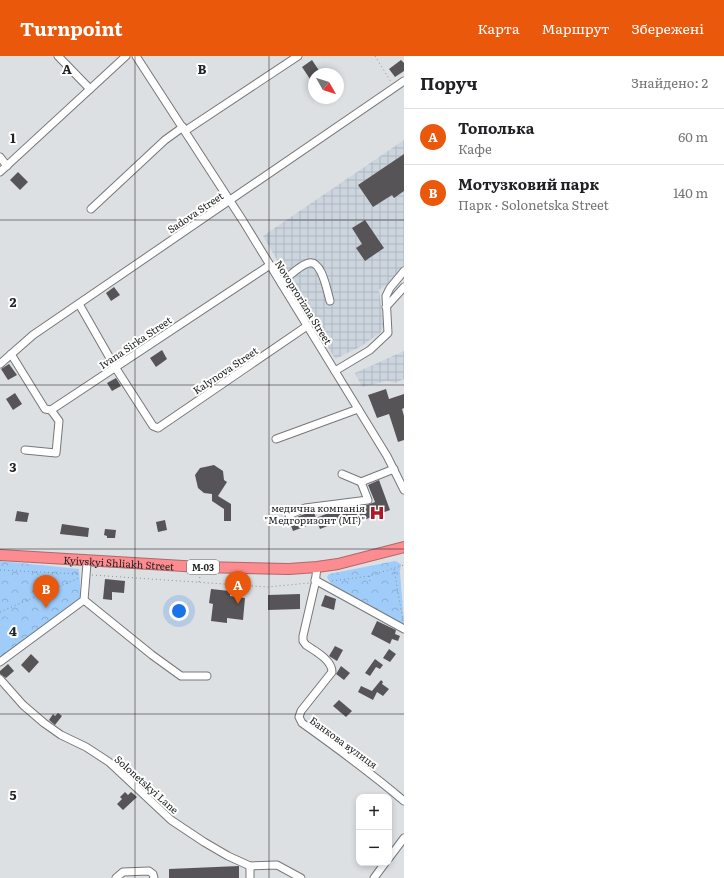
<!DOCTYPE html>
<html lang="uk">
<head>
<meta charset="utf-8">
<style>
	:root { --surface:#fff; --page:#f2f2f2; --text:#202124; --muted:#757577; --line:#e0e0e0; --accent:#ea580c }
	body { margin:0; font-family:Literata,serif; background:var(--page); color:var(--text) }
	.controls { position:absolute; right:12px; bottom:12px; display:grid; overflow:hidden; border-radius:8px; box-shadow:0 2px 6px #0003 }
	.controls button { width:36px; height:36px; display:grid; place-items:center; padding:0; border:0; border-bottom:1px solid var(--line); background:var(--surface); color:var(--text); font:20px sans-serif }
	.compass { position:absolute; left:308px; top:12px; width:36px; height:36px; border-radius:50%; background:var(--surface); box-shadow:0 2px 6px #0003; rotate:129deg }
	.you { position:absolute; left:179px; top:555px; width:14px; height:14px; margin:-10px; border:3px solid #fff; border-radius:50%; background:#1a73e8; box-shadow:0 0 0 6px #1a73e833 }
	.badge { display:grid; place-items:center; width:26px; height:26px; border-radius:50%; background:var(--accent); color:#fff; font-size:13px; font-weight:700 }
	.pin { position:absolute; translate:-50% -33px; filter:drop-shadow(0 1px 2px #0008) }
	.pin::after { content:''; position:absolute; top:21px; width:14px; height:12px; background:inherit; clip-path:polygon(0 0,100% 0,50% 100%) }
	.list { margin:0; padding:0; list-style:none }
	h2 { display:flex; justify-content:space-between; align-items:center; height:52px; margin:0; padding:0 16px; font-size:17px }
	h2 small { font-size:13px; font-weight:400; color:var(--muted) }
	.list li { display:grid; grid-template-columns:26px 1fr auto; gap:12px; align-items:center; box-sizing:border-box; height:56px; padding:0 16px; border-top:1px solid var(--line) }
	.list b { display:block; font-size:15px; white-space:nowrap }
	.list p { margin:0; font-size:13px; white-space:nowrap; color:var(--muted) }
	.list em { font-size:13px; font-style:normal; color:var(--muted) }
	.map { position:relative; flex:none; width:404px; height:822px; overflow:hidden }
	header { display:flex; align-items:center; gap:24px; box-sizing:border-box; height:56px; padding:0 20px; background:var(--accent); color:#fff }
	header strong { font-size:19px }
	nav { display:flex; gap:22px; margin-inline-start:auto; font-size:14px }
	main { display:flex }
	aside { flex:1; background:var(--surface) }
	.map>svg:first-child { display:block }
</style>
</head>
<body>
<header>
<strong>Turnpoint</strong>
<nav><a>Карта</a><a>Маршрут</a><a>Збережені</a></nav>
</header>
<main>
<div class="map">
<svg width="404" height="822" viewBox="0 0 404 822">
	<defs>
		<pattern id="industrial-grid" width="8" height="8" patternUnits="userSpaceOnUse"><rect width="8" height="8" fill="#ccd5de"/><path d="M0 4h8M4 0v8" fill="none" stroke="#afb7be"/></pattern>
		<pattern id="park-crowns" width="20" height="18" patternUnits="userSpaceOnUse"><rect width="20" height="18" fill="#9fccf9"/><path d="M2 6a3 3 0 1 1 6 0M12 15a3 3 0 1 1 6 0" fill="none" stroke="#89afd5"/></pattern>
	</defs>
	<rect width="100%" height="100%" fill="#dde0e3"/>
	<g fill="url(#industrial-grid)">
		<polygon points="404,84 404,210 389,227 379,234 384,270 380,277 360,291 335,303 263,180"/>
		<polygon points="404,295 404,323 395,327 387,325 362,331 355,317"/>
	</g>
	<g fill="url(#park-crowns)">
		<polygon points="0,505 79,513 81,543 0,601"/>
		<polygon points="395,505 401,508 400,516 404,567 400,568 331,528 327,521 329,518"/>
	</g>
	<polygon fill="#9fccf9" points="6,561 17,578 0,589 0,565"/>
	<g fill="#575457">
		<polygon points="312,4 320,16 314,18 314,20 310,23 302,11"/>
		<polygon points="401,4 404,7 404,15 395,21 389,13"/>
		<polygon points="404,98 404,135 394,142 392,139 373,151 358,129"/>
		<polygon points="18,116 28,126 20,134 10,124"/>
		<polygon points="365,164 384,192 365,205 356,192 362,188 352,172"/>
		<polygon points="114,231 120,239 111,245 106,237"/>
		<polygon points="162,294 167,303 156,311 150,302"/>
		<polygon points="9,308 17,319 8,324 1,313"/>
		<polygon points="116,322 121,330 112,335 107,327"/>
		<polygon points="386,333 389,343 404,338 404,352 402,353 404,360 404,384 398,386 389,358 377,362 368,339"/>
		<polygon points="15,337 22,348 13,354 6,343"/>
		<polygon points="214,409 223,415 224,424 227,426 218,440 231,448 231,465 224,465 224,453 212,445 212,438 204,437 198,432 195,419 200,412"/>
		<polygon points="379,424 390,454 348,470 345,463 320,473 317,466 293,475 289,464 310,456 314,456 316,462 341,452 343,458 375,446 368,429"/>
		<polygon points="17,455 29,457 27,466 15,465"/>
		<polygon points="165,464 167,474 158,476 156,466"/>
		<polygon points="62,468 89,472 88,481 60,478"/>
		<polygon points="105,473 116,474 115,482 107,482 107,480 104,479"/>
		<polygon points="105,523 125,525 124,537 112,536 112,544 103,543"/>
		<polygon points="211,533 230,535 230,540 245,542 243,564 227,562 227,567 211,565 213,548 209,547"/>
		<polygon points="300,538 300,553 268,554 268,539"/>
		<polygon points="325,539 336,543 334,554 321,550"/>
		<polygon points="377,565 396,574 395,578 400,580 398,585 392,583 390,588 371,578"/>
		<polygon points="335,590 343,594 337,605 329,600"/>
		<polygon points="389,593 396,598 390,606 383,602"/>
		<polygon points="31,598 39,606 29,617 21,609"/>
		<polygon points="375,603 383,609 380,613 376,611 370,620 365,617"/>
		<polygon points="8,608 14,615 6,622 0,618 0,615"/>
		<polygon points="341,610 350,617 344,624 336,618"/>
		<polygon points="381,624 383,626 382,628 389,633 383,640 377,636 373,644 358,636 361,630 372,635"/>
		<polygon points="339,644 352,655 346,661 333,650"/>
		<polygon points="58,657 62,660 55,669 49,664 53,658 55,660"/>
		<polygon points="125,736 128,739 131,736 137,741 123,754 117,748 122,743 120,741"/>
		<polygon points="239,810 239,822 169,822 169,813"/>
	</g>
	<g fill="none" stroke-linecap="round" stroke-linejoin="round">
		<g stroke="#75787b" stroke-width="9">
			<g id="minor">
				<polyline points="58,0 90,33"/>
				<polyline points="136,0 243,165 387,400 404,434"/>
				<polyline points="185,75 298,0"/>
				<polyline points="0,101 7,110"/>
				<polyline points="0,116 126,0"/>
				<polyline points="91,153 165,84 183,71"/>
				<path d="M281 227C287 222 301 208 309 207 322 204 327 235 330 245"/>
				<polyline points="79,248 115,311 153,370 158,372 307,270"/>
				<polyline points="386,251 404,231"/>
				<polyline points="11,298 45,353 51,354"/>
				<polyline points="0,308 33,279 404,25"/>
				<polyline points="335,315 370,294 388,277 386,240 390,232 404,215"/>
				<polyline points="276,383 358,353"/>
				<polyline points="25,394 56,397 59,365 51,354 270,209"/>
				<polyline points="342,418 361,426"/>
				<polyline points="289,459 305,452 368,444 361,426 394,413"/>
				<path d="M317 511 315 528 303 580V585L306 589C315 595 332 604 332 616L301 655 299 661 302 667C337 692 371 717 404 745"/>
				<polyline points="315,524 404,573"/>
				<polyline points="84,544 152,599 181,620 207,620"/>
				<polyline points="0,606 84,544 87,507 90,504"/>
				<polyline points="0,623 23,649 44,667 61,679 86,691 109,706 171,764 204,786 228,800 250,810 277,809 301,822"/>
				<polyline points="389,802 404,782"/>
				<polyline points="250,810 250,822"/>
				<polyline points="116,822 123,816 149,815 153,818 154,822"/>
				<polyline points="374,822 385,807"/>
			</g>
		</g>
		<g stroke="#b0676a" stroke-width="12">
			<g id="highway">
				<path id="s1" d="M0 499 200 511 289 513 317 511 338 508 404 491"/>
			</g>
		</g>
		<g stroke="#8d8f91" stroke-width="1" stroke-dasharray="1 3" stroke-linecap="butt">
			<polyline points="375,0 391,26"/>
			<polyline points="394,513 403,565"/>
			<polyline points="0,514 79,518"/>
			<polyline points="92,519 268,531 309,527"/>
			<polyline points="369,520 370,526"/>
			<polyline points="332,525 369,520 404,509"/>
			<polyline points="199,526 200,520"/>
			<polyline points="0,556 79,522"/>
		</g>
		<use href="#minor" stroke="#fff" stroke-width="7"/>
		<use href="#highway" stroke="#fd8c90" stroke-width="10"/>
	</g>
	<path fill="none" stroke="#222324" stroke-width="1" stroke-opacity="0.55" d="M135 0V822M269 0V822M0 164H404M0 329H404M0 493H404M0 658H404"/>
	<defs>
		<g id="hospital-bare" transform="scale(1.2)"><path d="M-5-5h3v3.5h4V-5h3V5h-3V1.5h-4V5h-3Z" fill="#ac1827" stroke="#fff" stroke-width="2.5" paint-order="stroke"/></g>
	</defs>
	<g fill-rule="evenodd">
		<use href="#hospital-bare" x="377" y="457"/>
	</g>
	<g text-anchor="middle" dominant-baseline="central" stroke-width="4" stroke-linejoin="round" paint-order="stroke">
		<rect fill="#fff" stroke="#646566" stroke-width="1" x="187" y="504" width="32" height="14" rx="3"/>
		<g font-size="9" font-weight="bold" fill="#222324">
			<text x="203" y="511">М-03</text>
		</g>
		<g font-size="10" fill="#222324" stroke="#fff">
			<text transform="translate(195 156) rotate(-34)">Sadova Street</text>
			<text transform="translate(304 246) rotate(58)">Novoprorizna Street</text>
			<text transform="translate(135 286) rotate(-34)">Ivana Sirka Street</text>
			<text transform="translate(225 314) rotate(-34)">Kalynova Street</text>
			<text stroke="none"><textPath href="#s1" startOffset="119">Kyivskyi Shliakh Street</textPath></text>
			<text transform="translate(344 686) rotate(36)">Банкова вулиця</text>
			<text transform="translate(147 728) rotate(42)">Solonetskyi Lane</text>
		</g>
		<g font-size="10" fill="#222324" stroke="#fff" text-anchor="end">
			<text x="365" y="451">медична компанія<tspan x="365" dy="12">"Медгоризонт (МГ)"</tspan></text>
		</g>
	</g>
	<g font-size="13" text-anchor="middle" font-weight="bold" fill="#222324" stroke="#fff" stroke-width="4" stroke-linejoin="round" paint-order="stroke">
		<text x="67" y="18">A</text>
		<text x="202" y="18">B</text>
		<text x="13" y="87">1</text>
		<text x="13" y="251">2</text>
		<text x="13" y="416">3</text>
		<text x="13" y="580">4</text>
		<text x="13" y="744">5</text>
	</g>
</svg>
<div class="controls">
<button>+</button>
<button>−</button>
</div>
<svg class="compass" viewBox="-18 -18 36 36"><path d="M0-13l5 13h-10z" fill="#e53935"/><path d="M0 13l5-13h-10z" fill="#757577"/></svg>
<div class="you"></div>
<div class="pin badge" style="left:238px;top:548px">A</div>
<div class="pin badge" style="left:46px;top:552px">B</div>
</div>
<aside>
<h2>Поруч<small>Знайдено: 2</small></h2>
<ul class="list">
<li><span class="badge">A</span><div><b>Тополька</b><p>Кафе</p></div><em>60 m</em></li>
<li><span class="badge">B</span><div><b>Мотузковий парк</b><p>Парк · Solonetska Street</p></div><em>140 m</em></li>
</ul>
</aside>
</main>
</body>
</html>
